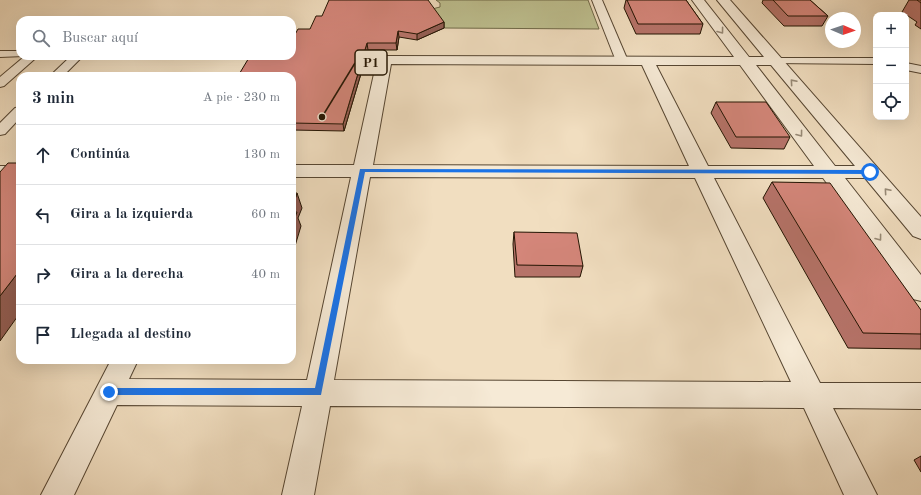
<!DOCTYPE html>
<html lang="es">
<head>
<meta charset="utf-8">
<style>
	:root { --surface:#fff; --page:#f2f2f3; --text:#1f2937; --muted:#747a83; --line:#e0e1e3 }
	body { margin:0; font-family:"Old Standard TT",serif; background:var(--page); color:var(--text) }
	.controls { position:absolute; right:12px; top:12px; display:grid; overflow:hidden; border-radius:8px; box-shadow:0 4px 16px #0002 }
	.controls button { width:36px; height:36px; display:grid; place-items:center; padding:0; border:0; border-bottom:1px solid var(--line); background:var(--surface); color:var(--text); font:20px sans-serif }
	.compass { position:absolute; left:825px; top:12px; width:36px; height:36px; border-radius:50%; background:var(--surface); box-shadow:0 4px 16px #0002; rotate:92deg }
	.stop { position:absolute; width:12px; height:12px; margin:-9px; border:3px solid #1a73e8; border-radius:50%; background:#fff }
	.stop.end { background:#1a73e8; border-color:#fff; box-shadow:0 1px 4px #0008 }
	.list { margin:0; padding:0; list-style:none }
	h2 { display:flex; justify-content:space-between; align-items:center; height:52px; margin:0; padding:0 16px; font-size:17px }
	h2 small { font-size:13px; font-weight:400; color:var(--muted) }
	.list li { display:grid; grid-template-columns:26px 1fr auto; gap:12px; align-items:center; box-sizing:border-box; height:60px; padding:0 16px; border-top:1px solid var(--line) }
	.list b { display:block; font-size:15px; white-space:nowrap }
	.list em { font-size:13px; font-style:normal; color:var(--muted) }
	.icon { flex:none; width:22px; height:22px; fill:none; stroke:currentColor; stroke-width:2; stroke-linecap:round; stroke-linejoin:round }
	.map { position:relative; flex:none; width:921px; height:495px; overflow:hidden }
	.search { position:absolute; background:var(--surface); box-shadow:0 4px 16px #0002; left:16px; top:16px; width:280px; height:44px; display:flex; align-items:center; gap:10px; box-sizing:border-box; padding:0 14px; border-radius:12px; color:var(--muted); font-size:15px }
	.panel { position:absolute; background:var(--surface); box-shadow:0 4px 16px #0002; left:16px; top:72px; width:280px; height:292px; border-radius:12px }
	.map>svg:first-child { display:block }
</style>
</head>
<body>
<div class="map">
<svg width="921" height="495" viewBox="0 0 921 495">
	<rect width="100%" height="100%" fill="#f1dec0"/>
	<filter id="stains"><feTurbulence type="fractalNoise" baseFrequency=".005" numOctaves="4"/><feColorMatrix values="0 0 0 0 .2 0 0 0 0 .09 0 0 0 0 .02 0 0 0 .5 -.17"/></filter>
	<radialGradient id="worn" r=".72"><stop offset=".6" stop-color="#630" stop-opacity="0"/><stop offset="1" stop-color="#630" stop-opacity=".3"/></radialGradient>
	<polygon fill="#bec090" stroke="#706a49" points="436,0 588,0 599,29 444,28 432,9 440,7 440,3"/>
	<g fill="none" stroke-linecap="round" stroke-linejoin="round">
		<g stroke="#564632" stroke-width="2">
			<g id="lane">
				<polygon points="592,0 602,0 628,61 626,63 618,63 616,61"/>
				<polygon points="0,51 20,51 20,56 24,56 0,57"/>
				<polygon points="25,56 38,56 4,86 0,87 0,77"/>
				<polygon points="71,56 83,56 63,76 50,76"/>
				<polygon points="776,58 876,58 876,64 772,63 770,61 772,59"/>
				<polygon points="906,63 921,66 921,73 906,70"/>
				<polygon points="20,107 20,118 5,134 0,135 0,123 15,108"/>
			</g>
		</g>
		<g stroke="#564632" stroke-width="2">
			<g id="street">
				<path d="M692 0H704L749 57H764L717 0H730L921 217V239L913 236 865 178H845L921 275V301L913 299 823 178H714L820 383H921V409L833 408 877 495H844L804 408 330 406 314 495H282L302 406 117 405 74 495H41L111 360H138L129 379 307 380 351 177H292V165H354L377 60 379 57 384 56 734 57ZM391 64 642 65 689 166 373 165ZM656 65H740L814 166H708ZM756 65H771L855 166H835ZM370 177 695 178 791 382 334 380Z"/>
				<rect x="0" y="166" width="20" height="12"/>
			</g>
		</g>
		<use href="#lane" fill="#f6ead6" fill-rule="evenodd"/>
		<use href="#street" fill="#f6ead6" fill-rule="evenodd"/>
	</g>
	<g fill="#b67369" stroke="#231402">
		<polygon points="626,0 686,0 703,24 700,34 636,34 624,8"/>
		<polygon points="763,0 810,0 828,16 822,26 784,26 762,3"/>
		<polygon points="909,0 921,0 921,29 915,25 917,22 902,12"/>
		<polygon points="444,22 444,28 417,40 399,37 397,50 368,50 344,131 292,130 292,56 310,29"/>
		<polygon points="716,102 790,137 784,149 731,148 711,113"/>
		<polygon points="772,182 921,310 921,349 848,348 763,198"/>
		<polygon points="514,232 583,266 580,277 515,277 513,244"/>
		<polygon points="921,456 921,472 914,460"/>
	</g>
	<g fill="#945e55" stroke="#231402">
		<polygon points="444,22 444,28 417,40 417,34"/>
		<polygon points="398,31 399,37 397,50 396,43"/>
		<polygon points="367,43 368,50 344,131 343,124"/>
		<polygon points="297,193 302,208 298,218 301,226 292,256 292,209"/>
		<polygon points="20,270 20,313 0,341 0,296"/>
	</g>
	<g fill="#d4867a" stroke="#231402">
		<polygon points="329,0 428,0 444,22 417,34 398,31 396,43 367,43 343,124 292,123 292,76 238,76 250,56 292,56 292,40 298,29 310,29 316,16 322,16"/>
		<polygon points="627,0 686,0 703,24 638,24"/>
		<polygon points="773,0 810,0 828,16 788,16"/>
		<polygon points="917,0 921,0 921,3"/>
		<polygon points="716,102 766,102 790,137 736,137"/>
		<polygon points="8,163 20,163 20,270 0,296 0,172"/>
		<polygon points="772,182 830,183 921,310 921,334 863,333"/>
		<polygon points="292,193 297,193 292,209"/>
		<polygon points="292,212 297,212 292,226"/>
		<polygon points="514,232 577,233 583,266 517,265"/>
	</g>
	<defs><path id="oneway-chevron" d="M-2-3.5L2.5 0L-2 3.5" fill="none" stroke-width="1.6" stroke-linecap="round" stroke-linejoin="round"/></defs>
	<g stroke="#978a77">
		<use href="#oneway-chevron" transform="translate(721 31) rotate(53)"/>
		<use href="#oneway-chevron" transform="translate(793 82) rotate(-131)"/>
		<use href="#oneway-chevron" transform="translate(800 134) rotate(53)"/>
		<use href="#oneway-chevron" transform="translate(887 191) rotate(-131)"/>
		<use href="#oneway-chevron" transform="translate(879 238) rotate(53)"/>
	</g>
	<polygon fill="#1a73e8" points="360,169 870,170 873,172 870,174 365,172 321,395 106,395 105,392 109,388 315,388"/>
	<path fill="none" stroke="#231402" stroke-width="1.5" d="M322 117L355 63"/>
	<circle fill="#231402" stroke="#f6ead6" stroke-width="1.5" cx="322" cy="117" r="4"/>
	<rect fill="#f6ead6" stroke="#231402" stroke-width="1.5" x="355" y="50" width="32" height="25" rx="4"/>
	<g font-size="13" text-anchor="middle" font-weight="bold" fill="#231402">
		<text x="371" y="67">P1</text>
	</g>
	<rect width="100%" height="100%" filter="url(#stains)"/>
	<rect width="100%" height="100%" fill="url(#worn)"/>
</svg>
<div class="controls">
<button>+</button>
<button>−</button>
<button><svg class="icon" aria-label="locate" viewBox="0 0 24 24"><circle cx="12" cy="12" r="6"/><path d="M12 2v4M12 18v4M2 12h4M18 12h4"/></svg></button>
</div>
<svg class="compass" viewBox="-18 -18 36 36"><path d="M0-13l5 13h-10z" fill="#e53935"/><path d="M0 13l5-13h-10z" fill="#747a83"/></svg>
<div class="stop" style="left:870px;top:172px"></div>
<div class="stop end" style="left:109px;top:392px"></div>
<div class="search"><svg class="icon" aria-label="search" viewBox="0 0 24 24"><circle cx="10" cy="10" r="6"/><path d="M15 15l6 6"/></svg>Buscar aquí</div>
<section class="panel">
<h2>3 min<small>A pie · 230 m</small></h2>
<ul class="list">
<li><svg class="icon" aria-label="ahead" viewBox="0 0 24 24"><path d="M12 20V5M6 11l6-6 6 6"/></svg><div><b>Continúa</b></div><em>130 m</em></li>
<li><svg class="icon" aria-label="left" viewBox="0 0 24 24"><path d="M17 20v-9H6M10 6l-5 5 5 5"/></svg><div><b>Gira a la izquierda</b></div><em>60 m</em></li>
<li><svg class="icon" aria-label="right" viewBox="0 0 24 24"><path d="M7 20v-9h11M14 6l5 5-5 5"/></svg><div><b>Gira a la derecha</b></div><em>40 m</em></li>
<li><svg class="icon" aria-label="arrive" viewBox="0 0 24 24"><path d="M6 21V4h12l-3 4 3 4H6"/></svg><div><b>Llegada al destino</b></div></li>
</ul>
</section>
</div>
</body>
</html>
